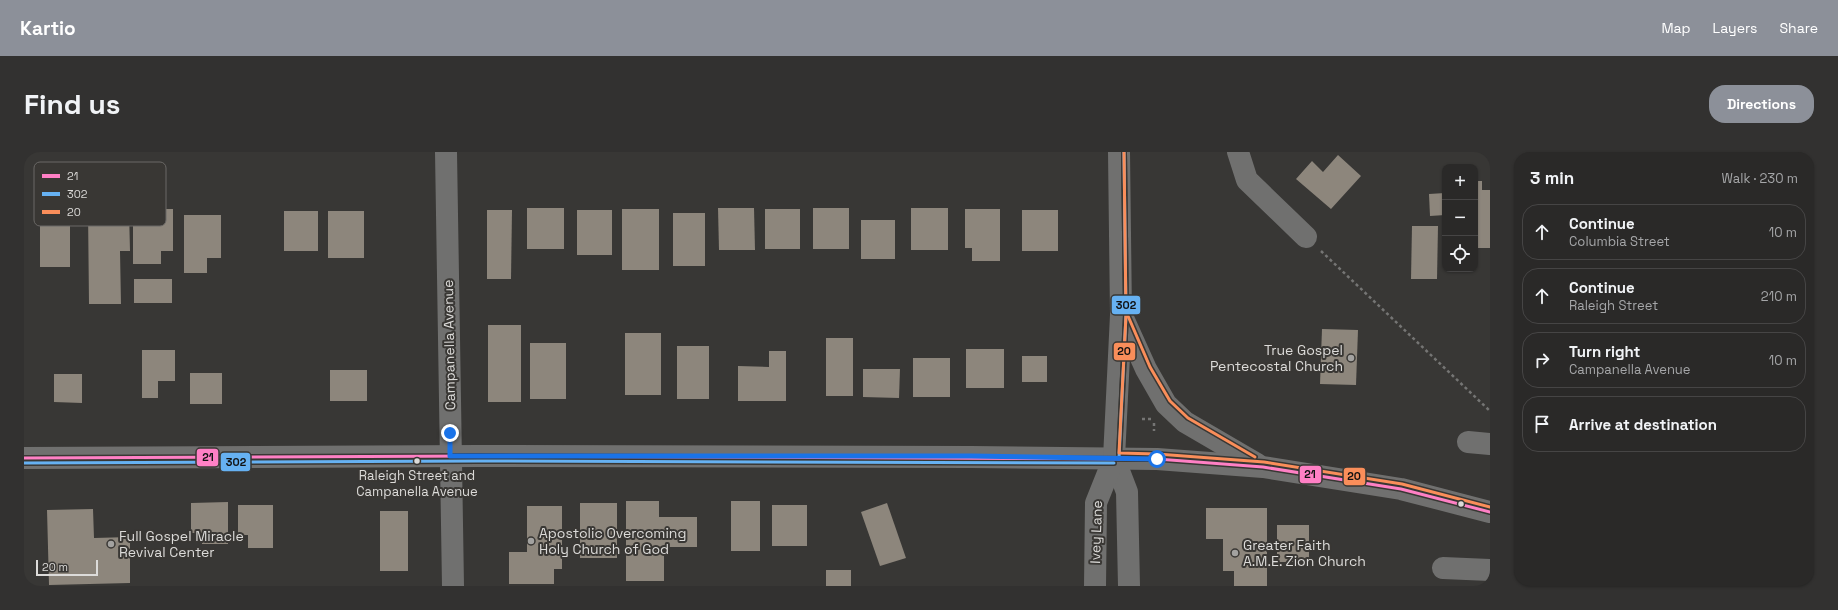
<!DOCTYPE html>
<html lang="en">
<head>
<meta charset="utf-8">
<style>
	:root { --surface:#2a2928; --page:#323130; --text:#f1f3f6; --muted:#a5a6a8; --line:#464545; --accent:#8c9099 }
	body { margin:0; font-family:"Space Grotesk",sans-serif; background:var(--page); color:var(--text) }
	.controls { position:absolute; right:12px; top:12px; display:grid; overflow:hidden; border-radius:8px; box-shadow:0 1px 3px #0004 }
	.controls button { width:36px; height:36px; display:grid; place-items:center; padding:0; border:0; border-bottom:1px solid var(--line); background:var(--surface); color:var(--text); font:20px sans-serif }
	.scale { position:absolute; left:12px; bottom:10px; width:62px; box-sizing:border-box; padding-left:4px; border:2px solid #dcdbd9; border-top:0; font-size:11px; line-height:14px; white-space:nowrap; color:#dcdbd9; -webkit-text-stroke:3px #393734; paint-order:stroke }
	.stop { position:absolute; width:12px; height:12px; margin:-9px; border:3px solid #1a73e8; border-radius:50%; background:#fff }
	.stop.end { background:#1a73e8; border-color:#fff; box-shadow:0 1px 4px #0008 }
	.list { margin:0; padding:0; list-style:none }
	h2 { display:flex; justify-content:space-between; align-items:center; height:52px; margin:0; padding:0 16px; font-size:17px }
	h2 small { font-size:13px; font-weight:400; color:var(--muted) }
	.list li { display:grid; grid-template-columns:26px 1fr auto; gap:12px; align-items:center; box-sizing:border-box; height:56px; margin:0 8px 8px; padding:0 8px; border:1px solid var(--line); border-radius:16px }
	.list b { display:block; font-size:15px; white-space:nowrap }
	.list p { margin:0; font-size:13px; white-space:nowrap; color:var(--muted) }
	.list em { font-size:13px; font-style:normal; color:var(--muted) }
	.icon { flex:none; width:22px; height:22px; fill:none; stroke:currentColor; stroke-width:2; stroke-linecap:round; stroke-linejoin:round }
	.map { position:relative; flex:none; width:1466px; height:434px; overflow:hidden; border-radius:16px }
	header { display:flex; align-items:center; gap:24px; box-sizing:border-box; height:56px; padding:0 20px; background:var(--accent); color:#fff }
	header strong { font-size:19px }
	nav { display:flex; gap:22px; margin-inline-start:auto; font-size:14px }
	.intro { display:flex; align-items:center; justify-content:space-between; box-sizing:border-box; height:96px; padding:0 24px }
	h1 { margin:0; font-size:28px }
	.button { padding:10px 18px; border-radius:16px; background:var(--accent); color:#fff; font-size:14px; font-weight:700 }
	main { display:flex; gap:24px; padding:0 24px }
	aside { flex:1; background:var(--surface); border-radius:16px; box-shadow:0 1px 3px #0004 }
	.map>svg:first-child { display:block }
</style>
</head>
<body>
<header>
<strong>Kartio</strong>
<nav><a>Map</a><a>Layers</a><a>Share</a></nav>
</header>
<div class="intro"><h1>Find us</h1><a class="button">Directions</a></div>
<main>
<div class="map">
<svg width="1466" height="434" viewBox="0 0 1466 434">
	<rect width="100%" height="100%" fill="#383735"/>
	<g fill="#8d867c">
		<polygon points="1314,3 1337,24 1307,57 1272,27 1288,9 1299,20"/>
		<polygon points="1451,29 1458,29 1458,38 1466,38 1466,96 1452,96"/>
		<polygon points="1421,41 1421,63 1406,64 1405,42"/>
		<rect x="503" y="56" width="37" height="41"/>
		<polygon points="694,56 730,56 731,98 695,98"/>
		<rect x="789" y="56" width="36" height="41"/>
		<rect x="887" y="56" width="37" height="42"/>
		<polygon points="109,57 149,57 149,99 137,99 137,112 109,112"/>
		<rect x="598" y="57" width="37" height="61"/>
		<rect x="741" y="57" width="35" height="40"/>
		<polygon points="941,57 976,57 976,109 948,109 948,96 941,96"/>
		<polygon points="64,58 105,58 106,99 96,99 97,152 65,152"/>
		<polygon points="463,58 488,58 487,127 463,127"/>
		<rect x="553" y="58" width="35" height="45"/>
		<rect x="998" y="58" width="36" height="41"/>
		<rect x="16" y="59" width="30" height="56"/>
		<rect x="260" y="59" width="34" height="40"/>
		<rect x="304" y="59" width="36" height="47"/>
		<rect x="649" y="61" width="32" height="53"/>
		<polygon points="160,63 197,63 197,106 183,106 183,121 160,121"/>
		<rect x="837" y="68" width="34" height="39"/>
		<polygon points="1388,74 1414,74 1413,127 1387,127"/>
		<rect x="110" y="127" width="38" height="24"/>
		<rect x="464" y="173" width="33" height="77"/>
		<polygon points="1298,177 1334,178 1332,233 1296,232"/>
		<rect x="601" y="181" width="36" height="62"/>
		<rect x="802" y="186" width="27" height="58"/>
		<rect x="506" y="191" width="36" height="56"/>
		<rect x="653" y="194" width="32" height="53"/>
		<rect x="942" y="197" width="38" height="39"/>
		<polygon points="118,198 151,198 151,229 134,229 134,246 118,246"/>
		<polygon points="745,199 762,199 762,249 714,249 714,214 745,215"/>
		<rect x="998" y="204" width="25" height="26"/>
		<rect x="889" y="206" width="37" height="39"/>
		<polygon points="839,217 876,217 875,246 839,245"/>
		<rect x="306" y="218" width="37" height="31"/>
		<rect x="166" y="221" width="32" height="31"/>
		<polygon points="30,222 58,222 58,251 30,250"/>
		<polygon points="602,349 635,349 635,365 673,365 673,395 640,395 640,429 602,429"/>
		<rect x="707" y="349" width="29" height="50"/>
		<polygon points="204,350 204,392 178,392 178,381 167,381 167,351"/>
		<rect x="556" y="351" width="37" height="55"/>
		<polygon points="863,351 882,406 856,414 837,360"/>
		<polygon points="214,353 249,353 249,396 224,396 224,383 214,383"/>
		<rect x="748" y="353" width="35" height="41"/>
		<polygon points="503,354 538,354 538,417 530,417 530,432 485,432 485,400 503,400"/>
		<polygon points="1182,356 1243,356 1243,434 1210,434 1210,419 1199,419 1199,387 1182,387"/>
		<polygon points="69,357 70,386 106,385 106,431 25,433 23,358"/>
		<rect x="356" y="359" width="28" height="60"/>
		<rect x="1253" y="373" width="32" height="37"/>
		<rect x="802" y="418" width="25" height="16"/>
	</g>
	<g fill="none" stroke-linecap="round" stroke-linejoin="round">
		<g stroke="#757574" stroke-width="2.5" stroke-dasharray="3 3" stroke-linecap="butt">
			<polyline points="1297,99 1466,259"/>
			<polyline points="1118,267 1127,267"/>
			<polyline points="1130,271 1130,279"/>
		</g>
		<g stroke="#70706f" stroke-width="22">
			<polyline points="422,0 429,434"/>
			<polyline points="1214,0 1223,28 1282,85"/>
			<polyline points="1099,166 1122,217 1142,252 1161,270 1233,312"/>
			<polyline points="1444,290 1466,292"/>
			<polyline points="0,306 454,304 947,305 1133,307 1239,315 1377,337 1466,360"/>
			<polyline points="1090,306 1103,340 1105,434"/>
			<polyline points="1419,416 1466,418"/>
			<polyline points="1071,434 1072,351 1090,306 1097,163 1095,0"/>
		</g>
		<g stroke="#393734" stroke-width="6">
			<polyline id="bus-1" points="0,306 454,304 1133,307 1239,315 1377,337 1466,360"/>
		</g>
		<g stroke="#393734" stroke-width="6">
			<g id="bus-2">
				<polyline points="1095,306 1102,163 1100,0"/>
				<polyline points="0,311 454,309 1090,311"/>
			</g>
		</g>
		<g stroke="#393734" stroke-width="6">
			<g id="bus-3">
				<polyline points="1100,0 1102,163 1095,301 1133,302 1240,310 1378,332 1466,355"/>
				<polyline points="1104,164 1126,215 1146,249 1164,266 1231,305"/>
			</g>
		</g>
		<use href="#bus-1" stroke="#ff80c5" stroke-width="3"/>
		<use href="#bus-2" stroke="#66b1f2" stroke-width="3"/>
		<use href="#bus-3" stroke="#fa8e5a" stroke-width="3"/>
	</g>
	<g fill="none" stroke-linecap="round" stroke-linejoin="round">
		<polyline stroke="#1a73e8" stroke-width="5" points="426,281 426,304 947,304 1133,307"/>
	</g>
	<g fill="#a3a2a0" stroke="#393734" stroke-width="1.5">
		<circle cx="1327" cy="206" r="4"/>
		<circle cx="507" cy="389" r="4"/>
		<circle cx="87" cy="392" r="4"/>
		<circle cx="1211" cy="401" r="4"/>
	</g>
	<g fill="#dcdbd9" stroke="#393734" stroke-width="1.5">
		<circle cx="393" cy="309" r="3.5"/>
		<circle cx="1437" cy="352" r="3.5"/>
	</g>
	<g text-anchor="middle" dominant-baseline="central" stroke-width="4" stroke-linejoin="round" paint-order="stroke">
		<g font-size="13" fill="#dcdbd9" stroke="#393734">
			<text x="393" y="323">Raleigh Street and<tspan x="393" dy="16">Campanella Avenue</tspan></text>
		</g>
		<g font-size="14" fill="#dcdbd9" stroke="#393734">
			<text transform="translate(425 193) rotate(-91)">Campanella Avenue</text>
			<text transform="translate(1072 380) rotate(-88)">Ivey Lane</text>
		</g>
		<g font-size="14" fill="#dcdbd9" stroke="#393734" text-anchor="start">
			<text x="1319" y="198" text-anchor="end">True Gospel<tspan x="1319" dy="16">Pentecostal Church</tspan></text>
			<text x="515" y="381">Apostolic Overcoming<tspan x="515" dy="16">Holy Church of God</tspan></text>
			<text x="95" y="384">Full Gospel Miracle<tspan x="95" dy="16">Revival Center</tspan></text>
			<text x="1219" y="393">Greater Faith<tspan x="1219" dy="16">A.M.E. Zion Church</tspan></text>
		</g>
	</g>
	<rect x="10" y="10" width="132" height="64" rx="6" fill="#393734" stroke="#6a6866" stroke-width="1"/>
	<rect x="18" y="22" width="18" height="4" fill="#ff80c5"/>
	<rect x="18" y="40" width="18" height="4" fill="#66b1f2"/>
	<rect x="18" y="58" width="18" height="4" fill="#fa8e5a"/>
	<g font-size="11" fill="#dcdbd9">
		<text x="43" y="28">21</text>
		<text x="43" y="46">302</text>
		<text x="43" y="64">20</text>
	</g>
	<g stroke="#393734" stroke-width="1.5">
		<rect x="1087" y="143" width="30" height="20" rx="4" fill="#66b1f2"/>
		<rect x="1089" y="190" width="23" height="19" rx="4" fill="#fa8e5a"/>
		<rect x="172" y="296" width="23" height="19" rx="4" fill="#ff80c5"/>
		<rect x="196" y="300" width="31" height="20" rx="4" fill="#66b1f2"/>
		<rect x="1275" y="313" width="23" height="19" rx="4" fill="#ff80c5"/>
		<rect x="1319" y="315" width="23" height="19" rx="4" fill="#fa8e5a"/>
	</g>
	<g font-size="11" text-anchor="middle" font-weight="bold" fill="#111">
		<text x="1102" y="157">302</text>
		<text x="1100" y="203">20</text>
		<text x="184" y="309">21</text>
		<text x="212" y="314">302</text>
		<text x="1286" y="326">21</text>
		<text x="1330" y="328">20</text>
	</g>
</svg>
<div class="controls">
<button>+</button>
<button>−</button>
<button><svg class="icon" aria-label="locate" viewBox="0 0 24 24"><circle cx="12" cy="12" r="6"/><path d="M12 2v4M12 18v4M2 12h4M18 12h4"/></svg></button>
</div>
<div class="scale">20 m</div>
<div class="stop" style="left:1133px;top:307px"></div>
<div class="stop end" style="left:426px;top:281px"></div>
</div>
<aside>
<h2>3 min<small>Walk · 230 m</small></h2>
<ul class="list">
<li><svg class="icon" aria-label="ahead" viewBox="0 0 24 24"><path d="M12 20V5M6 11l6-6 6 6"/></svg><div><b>Continue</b><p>Columbia Street</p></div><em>10 m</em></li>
<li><svg class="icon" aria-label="ahead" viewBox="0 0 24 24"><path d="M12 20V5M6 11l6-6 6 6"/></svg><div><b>Continue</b><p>Raleigh Street</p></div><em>210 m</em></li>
<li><svg class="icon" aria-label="right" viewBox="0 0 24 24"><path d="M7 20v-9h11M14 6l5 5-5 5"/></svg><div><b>Turn right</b><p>Campanella Avenue</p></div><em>10 m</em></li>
<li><svg class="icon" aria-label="arrive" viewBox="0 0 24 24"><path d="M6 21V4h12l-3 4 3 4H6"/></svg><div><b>Arrive at destination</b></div></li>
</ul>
</aside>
</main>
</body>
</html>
